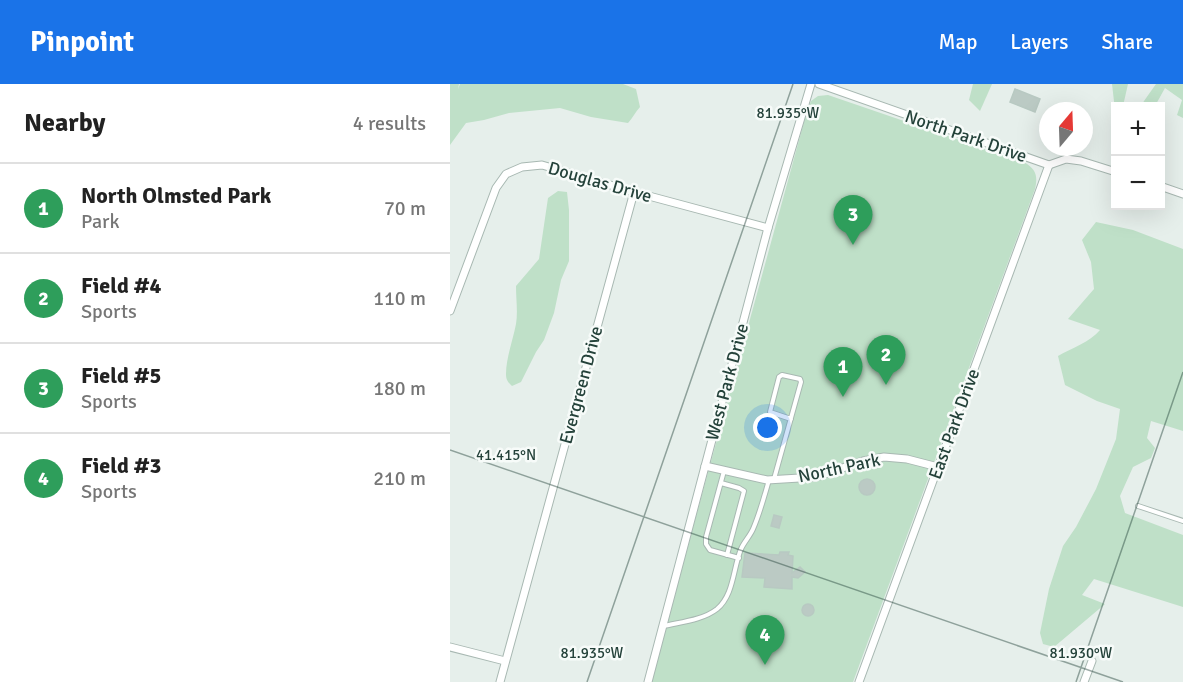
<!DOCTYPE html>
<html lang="en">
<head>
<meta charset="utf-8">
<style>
	:root { --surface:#fff; --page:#f6f6f6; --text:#222; --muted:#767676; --line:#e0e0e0; --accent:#1a73e8 }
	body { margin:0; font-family:Signika,sans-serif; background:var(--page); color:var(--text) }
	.controls { position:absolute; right:18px; top:18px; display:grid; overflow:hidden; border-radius:0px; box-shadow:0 6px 24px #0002 }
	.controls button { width:54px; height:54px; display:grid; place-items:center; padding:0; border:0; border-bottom:2px solid var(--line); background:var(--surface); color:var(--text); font:30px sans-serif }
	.compass { position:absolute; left:589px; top:18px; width:54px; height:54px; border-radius:50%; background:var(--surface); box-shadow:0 6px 24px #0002; rotate:19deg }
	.you { position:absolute; left:318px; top:344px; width:21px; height:21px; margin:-15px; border:4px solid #fff; border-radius:50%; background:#1a73e8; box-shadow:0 0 0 9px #1a73e833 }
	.badge { display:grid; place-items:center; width:39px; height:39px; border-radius:50%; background:var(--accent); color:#fff; font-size:20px; font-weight:700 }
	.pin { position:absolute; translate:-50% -50px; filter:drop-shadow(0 2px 3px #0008) }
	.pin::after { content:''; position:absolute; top:32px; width:21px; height:18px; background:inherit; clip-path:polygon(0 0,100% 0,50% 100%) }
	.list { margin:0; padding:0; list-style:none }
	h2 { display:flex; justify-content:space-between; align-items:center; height:78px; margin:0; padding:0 24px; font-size:26px }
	h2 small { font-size:20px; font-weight:400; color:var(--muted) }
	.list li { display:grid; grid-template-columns:39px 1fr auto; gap:18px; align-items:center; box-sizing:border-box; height:90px; padding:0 24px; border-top:2px solid var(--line) }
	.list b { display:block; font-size:22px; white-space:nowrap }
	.list p { margin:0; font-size:20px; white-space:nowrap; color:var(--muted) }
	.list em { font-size:20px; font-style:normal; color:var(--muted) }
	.map { position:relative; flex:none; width:733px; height:598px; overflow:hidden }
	header { display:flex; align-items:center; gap:36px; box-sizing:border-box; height:84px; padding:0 30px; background:var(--accent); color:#fff }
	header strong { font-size:28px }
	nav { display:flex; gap:33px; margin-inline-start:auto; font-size:21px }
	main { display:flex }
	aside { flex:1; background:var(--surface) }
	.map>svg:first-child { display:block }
</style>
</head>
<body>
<header>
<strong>Pinpoint</strong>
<nav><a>Map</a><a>Layers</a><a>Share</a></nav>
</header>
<main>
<aside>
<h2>Nearby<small>4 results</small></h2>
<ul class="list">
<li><span class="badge" style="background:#2e9e5b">1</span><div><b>North Olmsted Park</b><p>Park</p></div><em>70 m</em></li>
<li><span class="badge" style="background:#2e9e5b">2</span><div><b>Field #4</b><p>Sports</p></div><em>110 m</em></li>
<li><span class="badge" style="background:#2e9e5b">3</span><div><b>Field #5</b><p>Sports</p></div><em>180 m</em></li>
<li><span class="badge" style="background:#2e9e5b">4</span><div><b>Field #3</b><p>Sports</p></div><em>210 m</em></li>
</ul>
</aside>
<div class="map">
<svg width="733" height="598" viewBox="0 0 733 598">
	<rect width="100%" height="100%" fill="#e6efeb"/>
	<g fill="#bfe0c8">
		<path d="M0 0H9L8 5 10 0H173L186 5 190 23C185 28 183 34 178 39L141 33 110 24 59 29 34 36 16 39 0 61Z"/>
		<polygon points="523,0 542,0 530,27 519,16"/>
		<polygon points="662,0 678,0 673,22 666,22 665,26"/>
		<polygon points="706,0 733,0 733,34 727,31 732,16 715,4 705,22 691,22 694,17"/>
		<path d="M378 11 574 78C586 85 588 92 585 105L403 598H202L245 436 357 27 361 17 368 12Z"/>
		<path d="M108 107 117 108 119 126V177L111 196 104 229 94 256 86 268 71 298 62 302C58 298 56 296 56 290 56 274 63 256 66 240 68 228 66 215 66 202L89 175 98 114Z"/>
		<path d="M646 138 683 146 733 165V347L701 337 697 354 705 364 701 374 683 383 670 412 675 429 733 451V523L644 495 632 511 655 520 604 563 593 560 590 549 599 505 613 462 626 443 646 405 666 355 670 325 647 317 615 301 608 272C622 264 640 258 650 246L618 235 644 205 641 178 632 156Z"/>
	</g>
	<g fill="#bbcac4" stroke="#b8c9c2" stroke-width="1.5">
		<polygon points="565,5 590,15 585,28 560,18"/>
		<circle cx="417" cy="403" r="8"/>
		<polygon points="324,431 332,433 329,444 321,442"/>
		<polygon points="330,468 339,468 338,471 343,472 342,489 350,483 355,488 348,494 342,493 342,505 314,503 315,494 292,493 295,469 329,471"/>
		<circle cx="358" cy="526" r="6"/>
	</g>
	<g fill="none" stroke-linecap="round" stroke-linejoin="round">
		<g stroke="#a8b8b2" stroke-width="6">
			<g id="lane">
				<polyline points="274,387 256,453 256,460 260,466 289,474"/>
				<polyline points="324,395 351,298 350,295 332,291 329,293 320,328 341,335"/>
				<polyline points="271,399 289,404 294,407 277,471"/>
				<polyline points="688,422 733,437"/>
				<path d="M214 542C231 538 253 536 267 525 284 511 283 484 291 465 294 458 300 452 303 445 310 429 314 413 319 396"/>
			</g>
		</g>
		<g stroke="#a8b8b2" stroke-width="9">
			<g id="street">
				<polyline points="369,0 599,81 616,75 631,77 666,88"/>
				<polyline points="710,102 733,110"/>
				<polyline points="0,227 46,104 56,90 72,83 92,81 184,108 318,144"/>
				<polyline points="255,382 317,396 366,393 413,377 434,373 457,375 488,383"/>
				<polyline points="0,563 55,577"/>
				<polyline points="50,598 184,108"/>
				<polyline points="198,598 318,144 361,0"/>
				<polyline points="409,598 599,81"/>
				<polyline points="634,598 642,577"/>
			</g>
		</g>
		<use href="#lane" stroke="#fff" stroke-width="4"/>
		<use href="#street" stroke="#fff" stroke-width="7"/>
	</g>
	<path fill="none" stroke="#24423a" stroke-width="1.5" stroke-opacity="0.45" d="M0 366 673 598M137 598 343 0M626 598 733 288"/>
	<g text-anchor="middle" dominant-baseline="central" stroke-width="5" stroke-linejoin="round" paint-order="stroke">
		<g font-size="18" fill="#24423a" stroke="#f7fbf9">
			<text transform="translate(516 52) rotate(19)">North Park Drive</text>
			<text transform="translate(150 98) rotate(16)">Douglas Drive</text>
			<text transform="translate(277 298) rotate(-75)">West Park Drive</text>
			<text transform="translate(131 301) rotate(-75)">Evergreen Drive</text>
			<text transform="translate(504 340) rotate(-70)">East Park Drive</text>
			<text transform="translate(389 384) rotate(-12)">North Park</text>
		</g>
	</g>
	<g font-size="15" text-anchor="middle" fill="#24423a" stroke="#f7fbf9" stroke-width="5" stroke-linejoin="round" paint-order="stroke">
		<text x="338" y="34">81.935°W</text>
		<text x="56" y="376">41.415°N</text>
		<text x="142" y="574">81.935°W</text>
		<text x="631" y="574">81.930°W</text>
	</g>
</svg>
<div class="controls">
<button>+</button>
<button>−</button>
</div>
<svg class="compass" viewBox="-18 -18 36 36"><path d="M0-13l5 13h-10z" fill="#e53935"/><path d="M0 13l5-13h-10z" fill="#767676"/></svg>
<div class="you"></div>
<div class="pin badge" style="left:393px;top:313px;background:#2e9e5b">1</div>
<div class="pin badge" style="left:436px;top:301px;background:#2e9e5b">2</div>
<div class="pin badge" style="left:403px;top:161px;background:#2e9e5b">3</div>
<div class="pin badge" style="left:315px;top:581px;background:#2e9e5b">4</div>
</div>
</main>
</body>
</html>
